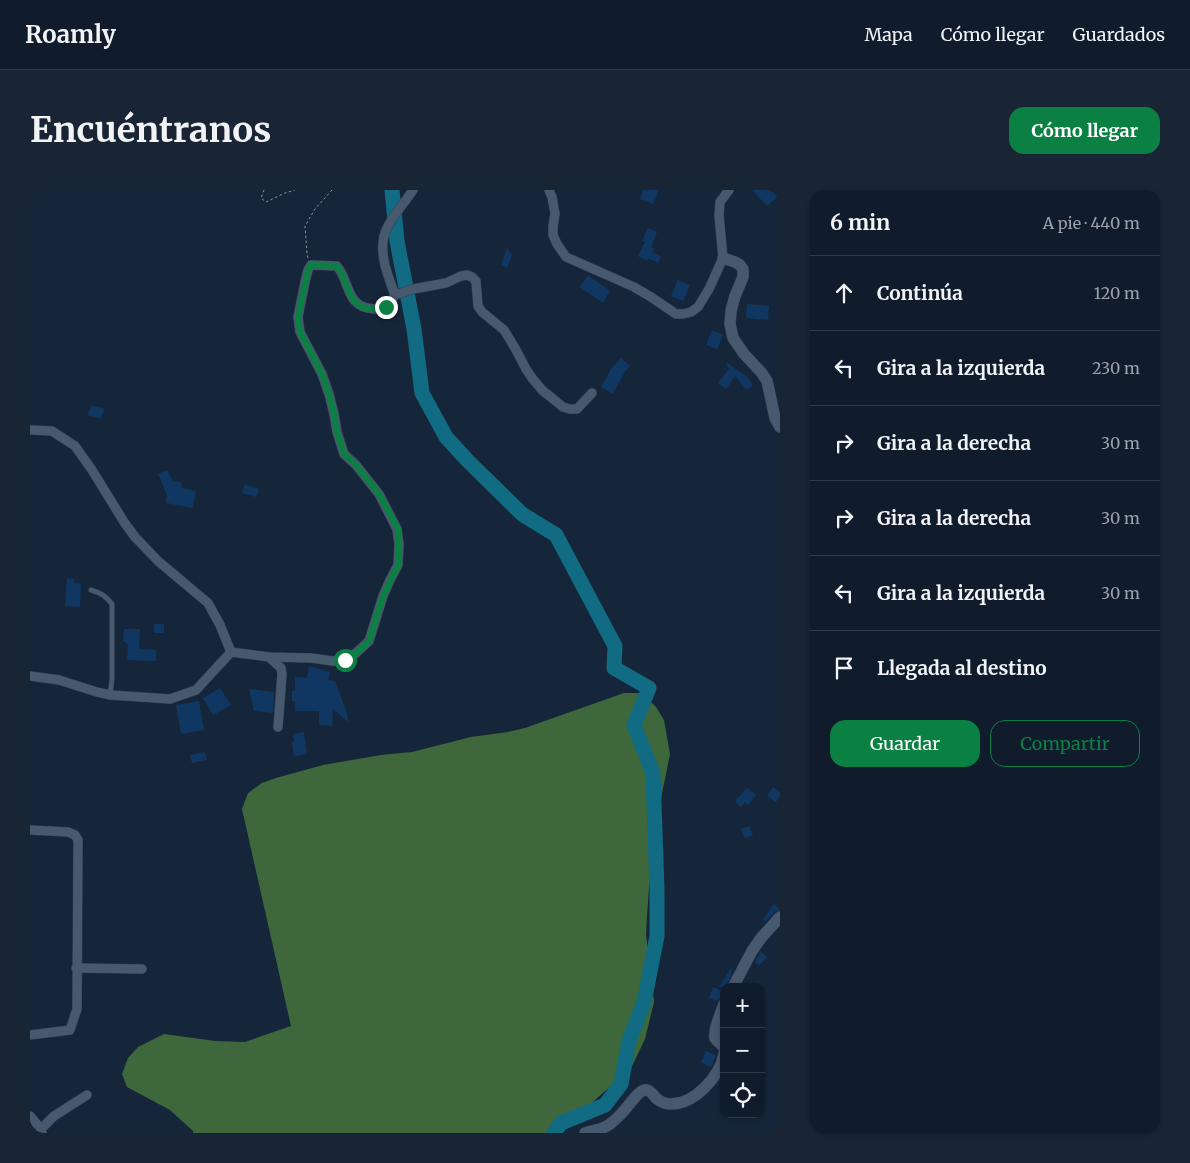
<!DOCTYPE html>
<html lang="es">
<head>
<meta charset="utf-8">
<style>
	:root { --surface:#101c2c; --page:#192534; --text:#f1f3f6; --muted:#9ca1a9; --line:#303a48; --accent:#0b8043 }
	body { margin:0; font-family:Merriweather,serif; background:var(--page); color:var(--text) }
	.controls { position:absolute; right:15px; bottom:15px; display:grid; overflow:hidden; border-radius:10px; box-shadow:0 1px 4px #0004 }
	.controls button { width:45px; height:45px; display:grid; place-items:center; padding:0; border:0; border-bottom:1px solid var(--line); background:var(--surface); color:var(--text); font:25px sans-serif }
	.stop { position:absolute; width:15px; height:15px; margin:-11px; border:4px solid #0b8043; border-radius:50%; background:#fff }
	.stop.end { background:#0b8043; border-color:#fff; box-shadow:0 1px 5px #0008 }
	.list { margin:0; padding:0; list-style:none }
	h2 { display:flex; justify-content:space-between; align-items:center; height:65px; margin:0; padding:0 20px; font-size:21px }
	h2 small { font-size:16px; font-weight:400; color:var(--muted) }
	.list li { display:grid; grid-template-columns:32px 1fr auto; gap:15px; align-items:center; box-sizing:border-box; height:75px; padding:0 20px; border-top:1px solid var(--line) }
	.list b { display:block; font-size:19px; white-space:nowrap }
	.list em { font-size:16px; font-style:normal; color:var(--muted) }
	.actions { display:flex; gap:10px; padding:15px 20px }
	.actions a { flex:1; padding:11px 0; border:1px solid var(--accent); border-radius:15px; text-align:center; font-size:18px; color:var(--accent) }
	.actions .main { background:var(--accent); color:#fff }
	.icon { flex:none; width:28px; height:28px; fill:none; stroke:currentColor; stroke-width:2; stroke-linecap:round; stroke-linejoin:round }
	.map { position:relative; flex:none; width:750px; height:943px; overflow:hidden; border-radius:15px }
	header { display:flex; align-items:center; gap:30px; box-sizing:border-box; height:70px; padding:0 25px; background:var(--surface); border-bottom:1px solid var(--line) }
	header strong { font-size:24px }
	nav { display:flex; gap:28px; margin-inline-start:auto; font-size:18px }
	.intro { display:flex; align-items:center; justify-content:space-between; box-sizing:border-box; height:120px; padding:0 30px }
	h1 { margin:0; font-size:35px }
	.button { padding:12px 22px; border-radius:15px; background:var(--accent); color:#fff; font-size:18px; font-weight:700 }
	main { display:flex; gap:30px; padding:0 30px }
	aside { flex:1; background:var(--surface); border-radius:15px; box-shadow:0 1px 4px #0004 }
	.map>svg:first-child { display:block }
</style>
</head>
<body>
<header>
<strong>Roamly</strong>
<nav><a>Mapa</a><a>Cómo llegar</a><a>Guardados</a></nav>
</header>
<div class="intro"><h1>Encuéntranos</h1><a class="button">Cómo llegar</a></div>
<main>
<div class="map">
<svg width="750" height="943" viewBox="0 0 750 943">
	<rect width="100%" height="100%" fill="#16263a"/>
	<polygon fill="#3e683b" points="594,503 608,503 615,506 626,517 634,530 640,564 622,653 617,726 616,744 624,812 615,849 601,878 538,934 531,943 163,943 163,941 140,920 97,897 92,884 98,868 108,857 134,844 185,851 215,852 261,836 212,619 218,603 232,593 246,588 293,575 351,565 382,562 441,547 478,542 495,538"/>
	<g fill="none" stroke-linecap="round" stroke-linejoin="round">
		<polyline stroke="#106b83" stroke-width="15" points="362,0 367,51 384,139 392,203 416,247 437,270 492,324 526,345 585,456 584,478 619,498 604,535 623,583 627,700 627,746 614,812 599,851 591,894 575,915 531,933 524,943"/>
	</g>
	<g fill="#103761">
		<polygon points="613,0 629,0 623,14 610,9"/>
		<polygon points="722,0 750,0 750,4 737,16"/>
		<polygon points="618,38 627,42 621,57 624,58 622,62 631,67 628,73 619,68 617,71 608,66 615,52 612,51"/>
		<polygon points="477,58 482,65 477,78 471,75"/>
		<polygon points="558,85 580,101 573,113 550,97"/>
		<polygon points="648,90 660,95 653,111 641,106"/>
		<polygon points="717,114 739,116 738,130 716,128"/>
		<polygon points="682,140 693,145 687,159 676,155"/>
		<polygon points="591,168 600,176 594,183 583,204 571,197 581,179"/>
		<polygon points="697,173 716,186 723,195 716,200 705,186 696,199 688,193 699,179 696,174"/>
		<polygon points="61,215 74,219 71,229 58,225"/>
		<polygon points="137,280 143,291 152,292 151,298 166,301 163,318 136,313 137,305 128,284"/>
		<polygon points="215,294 229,299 226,307 212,303"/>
		<polygon points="37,388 44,389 44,393 51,394 50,417 35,416"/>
		<rect x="124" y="434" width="10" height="9"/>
		<polygon points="94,439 110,439 109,459 126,460 126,471 97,470 98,454 93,451"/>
		<polygon points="279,476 300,482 298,490 305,491 317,523 318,532 303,519 302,536 289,535 289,521 265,521 265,511 262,511 262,501 265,501 265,487 277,488"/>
		<polygon points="190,498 201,515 183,525 173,508"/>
		<polygon points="219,499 244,502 243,523 224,521"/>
		<polygon points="169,511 174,540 151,544 146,515"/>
		<polygon points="274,542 277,564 264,566 262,552 264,552 263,544"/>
		<polygon points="175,562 177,570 162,573 160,565"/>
		<polygon points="743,597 750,602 750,606 746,612 737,606"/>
		<polygon points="717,598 726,605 718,615 715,612 711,617 705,611"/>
		<polygon points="719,636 723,645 715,648 711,639"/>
		<polygon points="744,714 750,720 745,722 736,731 733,729"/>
		<polygon points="731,761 737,768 728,776 725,772"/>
		<polygon points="701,778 702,778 701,785 696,797 689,797"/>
		<polygon points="683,797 693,801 690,808 687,811 679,808"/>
		<polygon points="676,861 686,865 681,877 671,872"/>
	</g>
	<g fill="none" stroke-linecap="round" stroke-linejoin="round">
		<g stroke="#344051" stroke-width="5.5">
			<path id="service" d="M61 400C71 403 76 406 82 414V489L80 505"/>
		</g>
		<g stroke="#344051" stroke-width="10">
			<g id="minor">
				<polyline points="519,0 522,7 525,24 523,36 523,45 527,54 536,67 604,97 621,107 646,124 653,124 661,122 668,117 679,99 693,68 689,25 690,12 699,0"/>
				<polyline points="365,105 383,99 416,93 431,86 437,85 442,87 446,91 448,116 452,122 474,140 485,158 496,179 502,188 512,200 533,217 540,219 547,219 562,203"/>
				<polyline points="0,240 22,241 45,256 62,280 94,332 105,347 128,371 178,413 190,435 201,462"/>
				<polyline points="239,467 251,478 252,484 248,537"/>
				<path d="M0 486 29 490 67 502 80 505 140 509 166 500 201 462 239 467 281 468 303 471 315 469 326 463 339 451 353 406 360 390 368 375 369 354 367 339 349 304 326 275 314 264 307 242 304 224 299 204 292 184 270 142 268 127 275 92 278 80 281 75 307 76C321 93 315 117 344 119 355 120 360 114 365 105 357 84 346 57 358 36 365 23 375 12 383 0"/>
				<polyline points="0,640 38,642 45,645 48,650 47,819 40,840 0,845"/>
				<polyline points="46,778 112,779"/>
				<polyline points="0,926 11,939"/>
				<polyline points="12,943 11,939 24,926 57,905"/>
			</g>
		</g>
		<g stroke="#344051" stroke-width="12">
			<g id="tertiary">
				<polyline points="693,68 705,72 710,75 713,79 713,87 705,106 701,121 700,134 703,148 714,164 731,182 737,191 745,228 750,237"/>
				<polyline points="703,797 722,761 731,748 750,727"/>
				<path d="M694 814C691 822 683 841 685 848 687 852 692 854 694 858"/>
				<path d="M555 943C563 940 573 940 580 934 588 928 595 920 601 912 604 909 608 903 612 901 619 897 623 905 627 909 631 912 636 914 641 914 665 914 690 886 694 864"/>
			</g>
		</g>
		<g stroke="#8593a3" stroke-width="1" stroke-dasharray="2.5 2.5" stroke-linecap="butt">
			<polyline points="234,0 231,8 236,12 255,3 265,0"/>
			<polyline points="278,68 277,63 275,36 285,19 302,0"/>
		</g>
		<use href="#service" stroke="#47596f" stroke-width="4.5"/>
		<use href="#minor" stroke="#47596f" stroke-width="9"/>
		<use href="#tertiary" stroke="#47596f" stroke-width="11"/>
	</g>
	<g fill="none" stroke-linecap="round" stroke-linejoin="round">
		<path stroke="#0b8043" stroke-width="6" d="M315 470 326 463 339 451 353 406 368 375 369 354 368 339 349 304 326 275 314 264 307 242 304 224 299 204 292 184 270 142 268 127 278 80 281 75 307 76C318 89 317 114 336 118 344 120 349 120 356 117"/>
	</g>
</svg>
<div class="controls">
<button>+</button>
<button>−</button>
<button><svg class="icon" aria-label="locate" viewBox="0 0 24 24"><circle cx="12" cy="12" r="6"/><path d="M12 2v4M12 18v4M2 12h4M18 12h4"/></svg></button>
</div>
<div class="stop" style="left:315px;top:470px"></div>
<div class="stop end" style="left:356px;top:117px"></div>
</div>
<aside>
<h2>6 min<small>A pie · 440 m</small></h2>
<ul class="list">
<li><svg class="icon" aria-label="ahead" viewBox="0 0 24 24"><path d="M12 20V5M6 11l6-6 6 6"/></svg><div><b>Continúa</b></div><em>120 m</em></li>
<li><svg class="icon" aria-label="left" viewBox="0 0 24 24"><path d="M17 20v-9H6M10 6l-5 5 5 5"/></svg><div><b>Gira a la izquierda</b></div><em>230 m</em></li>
<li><svg class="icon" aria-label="right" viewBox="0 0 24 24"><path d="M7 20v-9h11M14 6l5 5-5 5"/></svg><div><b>Gira a la derecha</b></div><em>30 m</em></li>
<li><svg class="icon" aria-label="right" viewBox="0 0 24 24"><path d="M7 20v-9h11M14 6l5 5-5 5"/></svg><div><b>Gira a la derecha</b></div><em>30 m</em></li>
<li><svg class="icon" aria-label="left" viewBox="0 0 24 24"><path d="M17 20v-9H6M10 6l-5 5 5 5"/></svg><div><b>Gira a la izquierda</b></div><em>30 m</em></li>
<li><svg class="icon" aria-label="arrive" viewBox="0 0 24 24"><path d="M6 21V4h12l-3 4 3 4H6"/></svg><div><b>Llegada al destino</b></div></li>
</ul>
<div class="actions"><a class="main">Guardar</a><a>Compartir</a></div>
</aside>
</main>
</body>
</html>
